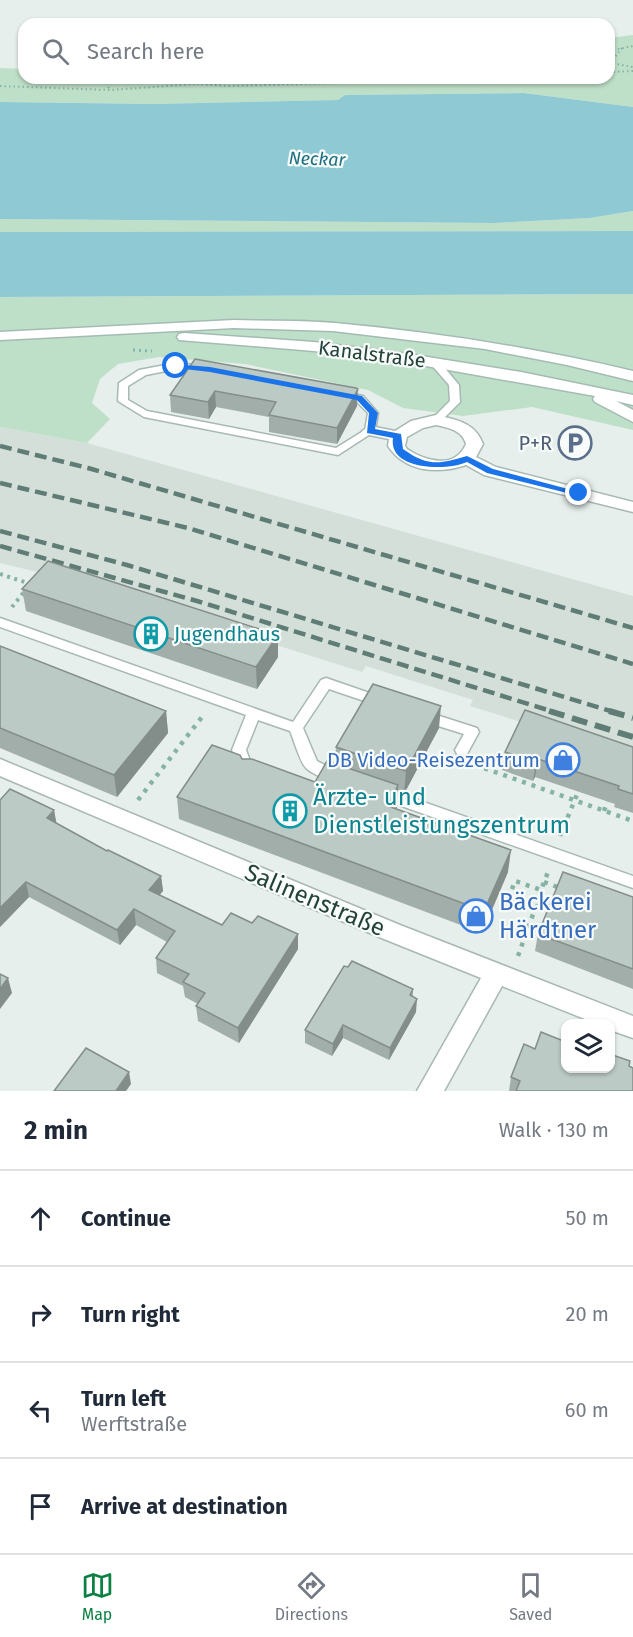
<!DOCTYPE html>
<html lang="en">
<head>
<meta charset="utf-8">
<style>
	:root { --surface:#fff; --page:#f6f6f7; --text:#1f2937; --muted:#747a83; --line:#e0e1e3; --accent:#0b8043 }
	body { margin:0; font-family:"Fira Sans",sans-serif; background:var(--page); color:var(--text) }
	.controls { position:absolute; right:18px; bottom:18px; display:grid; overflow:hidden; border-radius:12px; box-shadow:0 2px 4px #0004 }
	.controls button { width:54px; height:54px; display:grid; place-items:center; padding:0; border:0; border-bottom:2px solid var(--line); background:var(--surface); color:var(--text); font:30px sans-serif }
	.stop { position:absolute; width:18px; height:18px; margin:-14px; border:4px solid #1a73e8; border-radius:50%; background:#fff }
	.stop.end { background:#1a73e8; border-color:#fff; box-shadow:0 2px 6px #0008 }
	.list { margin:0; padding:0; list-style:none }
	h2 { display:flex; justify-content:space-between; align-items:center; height:78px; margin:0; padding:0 24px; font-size:26px }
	h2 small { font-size:20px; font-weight:400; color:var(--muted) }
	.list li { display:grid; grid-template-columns:39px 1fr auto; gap:18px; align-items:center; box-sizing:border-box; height:96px; padding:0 24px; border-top:2px solid var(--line) }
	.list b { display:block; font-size:22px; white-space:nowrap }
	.list p { margin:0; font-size:20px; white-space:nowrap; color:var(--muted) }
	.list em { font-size:20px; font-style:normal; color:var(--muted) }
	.icon { flex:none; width:33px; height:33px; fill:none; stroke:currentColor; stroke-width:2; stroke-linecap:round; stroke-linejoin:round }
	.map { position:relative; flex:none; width:633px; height:1091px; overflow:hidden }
	.search { position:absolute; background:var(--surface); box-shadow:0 2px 4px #0004; left:18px; right:18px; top:18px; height:66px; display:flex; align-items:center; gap:15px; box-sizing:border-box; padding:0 21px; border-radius:18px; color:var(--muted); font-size:22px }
	.sheet { height:462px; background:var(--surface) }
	nav { display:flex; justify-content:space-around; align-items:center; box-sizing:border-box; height:84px; border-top:2px solid var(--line); background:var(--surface); font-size:16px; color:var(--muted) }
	nav a { display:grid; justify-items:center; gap:3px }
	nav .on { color:var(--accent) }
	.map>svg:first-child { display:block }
</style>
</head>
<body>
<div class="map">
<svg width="633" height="1091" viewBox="0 0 633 1091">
	<rect width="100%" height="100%" fill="#e6efeb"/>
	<polygon fill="#d4dfda" points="0,427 87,443 633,596 633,757 470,706 473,700 366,666 362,672 67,579 0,563"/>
	<g fill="#bfe0c8">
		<polygon points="633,35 633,107 524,93 345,95 338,100 155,104 0,102 0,68 24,69 24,78 609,78 609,38"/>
		<polygon points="633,211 633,231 0,232 0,219 494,223 590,218"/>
		<polygon points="633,294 633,430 532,407 463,416 403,408 368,390 245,364 159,357 118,364 100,379 92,403 110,419 87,443 0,427 0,297"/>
	</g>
	<g fill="#8ec9d4">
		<polygon points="524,93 633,107 633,211 590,218 494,223 0,219 0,102 155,104 338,100 345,95"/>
		<polygon points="633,231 633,294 0,297 0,232"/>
	</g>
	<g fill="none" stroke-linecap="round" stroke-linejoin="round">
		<g stroke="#a8b8b2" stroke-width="3">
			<g id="lane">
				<polygon points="434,359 438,360 459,385 460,402 440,422 436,423 431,420 450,401 449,385 429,362"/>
				<path d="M176 363 210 367 363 396 378 413 375 431 338 455 144 417 118 401 119 383 139 370ZM176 369 210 373 356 401 368 413 365 430 336 448 147 411 128 400V386L146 375Z"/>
				<path d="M0 618 293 722 321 680 326 678 384 698 386 701 384 704 379 706 329 689 303 728 317 761 342 774 344 778 342 782C334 784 312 774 306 768 300 762 294 740 290 731L258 720 246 750 255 774 253 778 248 779 243 778 232 750 246 715 0 627Z"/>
				<polygon points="424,711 477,728 479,732 467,754 462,755 457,754 455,750 464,734 419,720 417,716 419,712"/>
				<polygon points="384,788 633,876 633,888 379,798 377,794 379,790"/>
			</g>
		</g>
		<g stroke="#a8b8b2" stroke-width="3">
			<g id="street">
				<path d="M436 415C456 420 475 422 483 444L476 457 496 467 633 502V512L484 475 466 465C438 474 406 473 388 446L389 439 364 434 362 431 370 426 395 431 411 421ZM436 425C449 428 462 430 466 444 455 470 425 461 407 449L405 446 407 437 423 428Z"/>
				<polygon points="0,759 400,925 633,1016 633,1038 610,1030 610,1023 595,1023 502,986 444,1091 417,1091 481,978 384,939 0,776"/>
			</g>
		</g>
		<g stroke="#a4bbb3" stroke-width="3">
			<g id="secondary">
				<path d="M234 320C267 321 301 320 335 323 435 332 535 348 633 371V381L567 365 485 349 333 331 234 328 0 340V332Z"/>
				<polygon points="184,333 314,342 409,354 521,372 633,395 633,405 616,401 633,410 633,422 595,402 593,399 595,396 409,363 314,351 179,340 177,337 179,334"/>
			</g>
		</g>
		<g stroke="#86b3a5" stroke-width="2" stroke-dasharray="1.5 3" stroke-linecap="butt">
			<polyline points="622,48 610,63 633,67"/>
			<polyline points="609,51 633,46"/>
			<polyline points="609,72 633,71"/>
			<polyline points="107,78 109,90"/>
			<polyline points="207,83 247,78"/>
			<polyline points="197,84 229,86 531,78"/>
			<polyline points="0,86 109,90 197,84"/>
		</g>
		<polyline stroke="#86b3a5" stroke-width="3" stroke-dasharray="2 4" stroke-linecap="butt" points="133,350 152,351"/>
		<g stroke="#86b3a5" stroke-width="4" stroke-dasharray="3 4.5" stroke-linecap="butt">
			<polyline points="0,574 31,584"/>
			<polyline points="12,607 24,592"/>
		</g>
		<g stroke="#86b3a5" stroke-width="4.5" stroke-dasharray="4 6" stroke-linecap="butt">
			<polyline points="476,763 481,767 633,821"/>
			<polyline points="138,800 205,713"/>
			<polyline points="604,811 609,797"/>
			<polyline points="560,836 578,792"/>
			<polyline points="544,882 560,888"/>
			<polyline points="518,956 536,906 509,897 515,881 541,890 548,872"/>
		</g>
		<use href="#lane" fill="#fff" fill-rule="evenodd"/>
		<use href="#street" fill="#fff" fill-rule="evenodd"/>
		<use href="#secondary" fill="#fff" fill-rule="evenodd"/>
		<g stroke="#5f7d75" stroke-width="4.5" stroke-dasharray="12 6" stroke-linecap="butt">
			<polyline points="0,446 88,468 633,628"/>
			<polyline points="0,483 188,528 633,664"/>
			<polyline points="0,531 127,565 614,712"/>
			<polyline points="0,546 197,601 554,712"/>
		</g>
		<g stroke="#5f7d75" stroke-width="6" stroke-dasharray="16 8" stroke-linecap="butt">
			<polyline points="549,711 633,737"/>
			<polyline points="609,711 633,718"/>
		</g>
	</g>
	<g fill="#a1aea9">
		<polygon points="195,359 357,406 337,444 269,432 269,417 216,407 209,419 171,412 170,395"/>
		<polygon points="22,589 278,635 278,657 257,689 26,611"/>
		<polygon points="0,646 166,711 168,733 117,797 0,748"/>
		<polygon points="439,728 404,794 398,791 396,809 508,872 482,933 179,819 177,797 242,759 315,782 335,763 336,747"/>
		<polygon points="633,747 633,813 614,807 615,804 535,777 533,781 502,770 505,752"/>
		<polygon points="54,810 56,823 107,851 161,876 163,891 159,895 222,925 252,923 298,934 298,949 239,1043 198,1021 196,1006 198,1004 185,997 183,986 157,973 156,958 167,942 136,925 120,945 29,897 0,927"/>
		<polygon points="633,897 633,989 535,951 538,934"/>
		<polygon points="413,989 413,997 416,1012 389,1060 343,1038 332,1056 305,1043 305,1030"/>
		<polygon points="565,1042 629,1066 633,1091 509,1091 511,1077 535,1049"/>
	</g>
	<g fill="#838d89">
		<polygon points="358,389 357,406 337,444 337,428"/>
		<polygon points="215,391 216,407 209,419 208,402"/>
		<polygon points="278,635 278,657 257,689 256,667"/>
		<polygon points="441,706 439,728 404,794 406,771"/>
		<polygon points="166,711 168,733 117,797 114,775"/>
		<polygon points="538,759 535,777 533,781 536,763"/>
		<polygon points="398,785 397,807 387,828 388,806"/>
		<polygon points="54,810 57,826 47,818"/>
		<polygon points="511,850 508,872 482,933 484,911"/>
		<polygon points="161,876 163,891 151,905 149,890"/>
		<polygon points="26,882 29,897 0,927 0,908"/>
		<polygon points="134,909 136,925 120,945 117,930"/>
		<polygon points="298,934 298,949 239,1043 238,1028"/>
		<polygon points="8,978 12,993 0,1009 0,989"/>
		<polygon points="417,999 416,1012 389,1060 390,1048"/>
		<polygon points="343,1025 343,1038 332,1056 333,1044"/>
		<polygon points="129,1072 131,1084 126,1091 116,1091"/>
	</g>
	<g fill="#bbcac4" stroke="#838d89" stroke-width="1.5">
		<polygon points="195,359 356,388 358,389 337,428 269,415 276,402 215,391 208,402 170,395"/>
		<polygon points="48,561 278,635 256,667 22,589"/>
		<polygon points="0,646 166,711 114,775 0,728"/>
		<polygon points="373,684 441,706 406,771 336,747"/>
		<polygon points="525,710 633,747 633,794 618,789 619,786 538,759 536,763 505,752"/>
		<polygon points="212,745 240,755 242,759 252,759 315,782 327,761 398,785 388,806 511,850 484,911 177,797"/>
		<polygon points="10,789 54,810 47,818 107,851 108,850 161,876 149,890 222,925 231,913 252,923 258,916 298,934 238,1028 196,1006 205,993 183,982 189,974 156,958 175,931 134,909 117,930 26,882 0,908 0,800"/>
		<polygon points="563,872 633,897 633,969 538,934"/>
		<polygon points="352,961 413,989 410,995 417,999 390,1048 343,1025 333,1044 305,1030 344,966 348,967"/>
		<polygon points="0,974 8,978 0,989"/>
		<polygon points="541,1032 566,1042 566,1068 610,1068 610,1054 630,1061 629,1066 633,1068 633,1091 516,1091 520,1081 511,1077 524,1044 535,1049"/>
		<polygon points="86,1048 129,1072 116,1091 54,1091"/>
	</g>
	<path fill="#1a73e8" d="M173 364 210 367 362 396 378 413 375 429 401 434 403 449C428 467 440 464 467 456L493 469 583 493 579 496 487 473 467 462C448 471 388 471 393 438L367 433 369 413 357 400 210 372 176 368H173Z"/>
	<defs>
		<g id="parking-ring" transform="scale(1.725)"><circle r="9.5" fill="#f7fbf9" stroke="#5c6f8a" stroke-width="1.5"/><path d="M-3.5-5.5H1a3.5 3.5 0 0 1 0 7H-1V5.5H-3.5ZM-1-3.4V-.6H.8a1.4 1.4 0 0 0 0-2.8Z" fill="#5c6f8a"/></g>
		<g id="building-ring" transform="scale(1.725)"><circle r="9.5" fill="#f7fbf9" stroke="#0f9aa8" stroke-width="1.5"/><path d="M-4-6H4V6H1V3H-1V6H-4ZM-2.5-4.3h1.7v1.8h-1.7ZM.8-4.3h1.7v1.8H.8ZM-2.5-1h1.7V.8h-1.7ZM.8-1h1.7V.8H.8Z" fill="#0f9aa8"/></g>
		<g id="shop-ring" transform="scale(1.725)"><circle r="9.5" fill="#f7fbf9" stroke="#3f7fe0" stroke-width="1.5"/><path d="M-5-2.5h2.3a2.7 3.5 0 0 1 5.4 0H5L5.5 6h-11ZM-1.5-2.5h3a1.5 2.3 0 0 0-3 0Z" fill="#3f7fe0"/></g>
	</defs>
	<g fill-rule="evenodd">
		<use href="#parking-ring" x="575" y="443"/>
		<use href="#building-ring" x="151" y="634"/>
		<use href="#shop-ring" x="563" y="760"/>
		<use href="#building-ring" x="290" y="811"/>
		<use href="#shop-ring" x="476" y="916"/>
	</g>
	<g text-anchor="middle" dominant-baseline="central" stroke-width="4.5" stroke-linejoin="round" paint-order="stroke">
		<g font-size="18" font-style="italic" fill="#1c6f80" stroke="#f7fbf9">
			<text transform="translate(317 159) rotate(2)">Neckar</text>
		</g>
		<g font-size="20" fill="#24423a" stroke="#f7fbf9">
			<text transform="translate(372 354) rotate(7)">Kanalstraße</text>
		</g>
		<g font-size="20" fill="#4e5e75" stroke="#f7fbf9" text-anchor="end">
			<text x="552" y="443">P+R</text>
		</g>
		<g font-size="20" fill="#0d838f" stroke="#f7fbf9" text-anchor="start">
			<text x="174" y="634">Jugendhaus</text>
		</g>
		<g font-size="20" fill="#366cbe" stroke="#f7fbf9" text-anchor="end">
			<text x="540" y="760">DB Video-Reisezentrum</text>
		</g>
		<g font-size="24" fill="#0d838f" stroke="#f7fbf9" text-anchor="start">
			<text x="313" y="797">Ärzte- und<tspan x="313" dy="28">Dienstleistungszentrum</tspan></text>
		</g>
		<g font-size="24" fill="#24423a" stroke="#f7fbf9">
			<text transform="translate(315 900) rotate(23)">Salinenstraße</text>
		</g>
		<g font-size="24" fill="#366cbe" stroke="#f7fbf9" text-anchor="start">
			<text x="499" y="902">Bäckerei<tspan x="499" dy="28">Härdtner</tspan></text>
		</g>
	</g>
</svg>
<div class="controls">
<button><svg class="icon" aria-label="layers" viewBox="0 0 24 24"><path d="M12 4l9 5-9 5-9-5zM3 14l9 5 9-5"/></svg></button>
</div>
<div class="stop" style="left:176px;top:366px"></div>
<div class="stop end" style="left:579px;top:493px"></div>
<div class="search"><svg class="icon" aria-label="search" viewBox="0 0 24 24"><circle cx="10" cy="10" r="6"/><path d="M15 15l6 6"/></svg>Search here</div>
</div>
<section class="sheet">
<h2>2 min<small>Walk · 130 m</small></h2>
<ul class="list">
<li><svg class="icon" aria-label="ahead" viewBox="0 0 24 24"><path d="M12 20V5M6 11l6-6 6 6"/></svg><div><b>Continue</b></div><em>50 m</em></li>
<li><svg class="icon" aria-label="right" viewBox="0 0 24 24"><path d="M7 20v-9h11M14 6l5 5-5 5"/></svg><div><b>Turn right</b></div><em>20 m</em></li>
<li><svg class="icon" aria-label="left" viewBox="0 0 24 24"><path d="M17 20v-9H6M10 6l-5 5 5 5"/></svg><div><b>Turn left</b><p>Werftstraße</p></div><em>60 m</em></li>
<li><svg class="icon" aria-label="arrive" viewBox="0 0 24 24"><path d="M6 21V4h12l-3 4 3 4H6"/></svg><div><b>Arrive at destination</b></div></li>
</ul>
</section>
<nav>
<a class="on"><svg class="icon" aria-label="map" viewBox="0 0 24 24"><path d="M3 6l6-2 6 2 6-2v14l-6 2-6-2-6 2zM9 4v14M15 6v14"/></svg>Map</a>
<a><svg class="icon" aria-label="directions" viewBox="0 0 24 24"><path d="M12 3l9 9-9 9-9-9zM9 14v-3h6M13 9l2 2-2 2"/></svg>Directions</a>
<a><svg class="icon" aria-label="saved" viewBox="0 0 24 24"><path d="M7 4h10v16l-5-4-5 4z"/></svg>Saved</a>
</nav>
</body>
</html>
